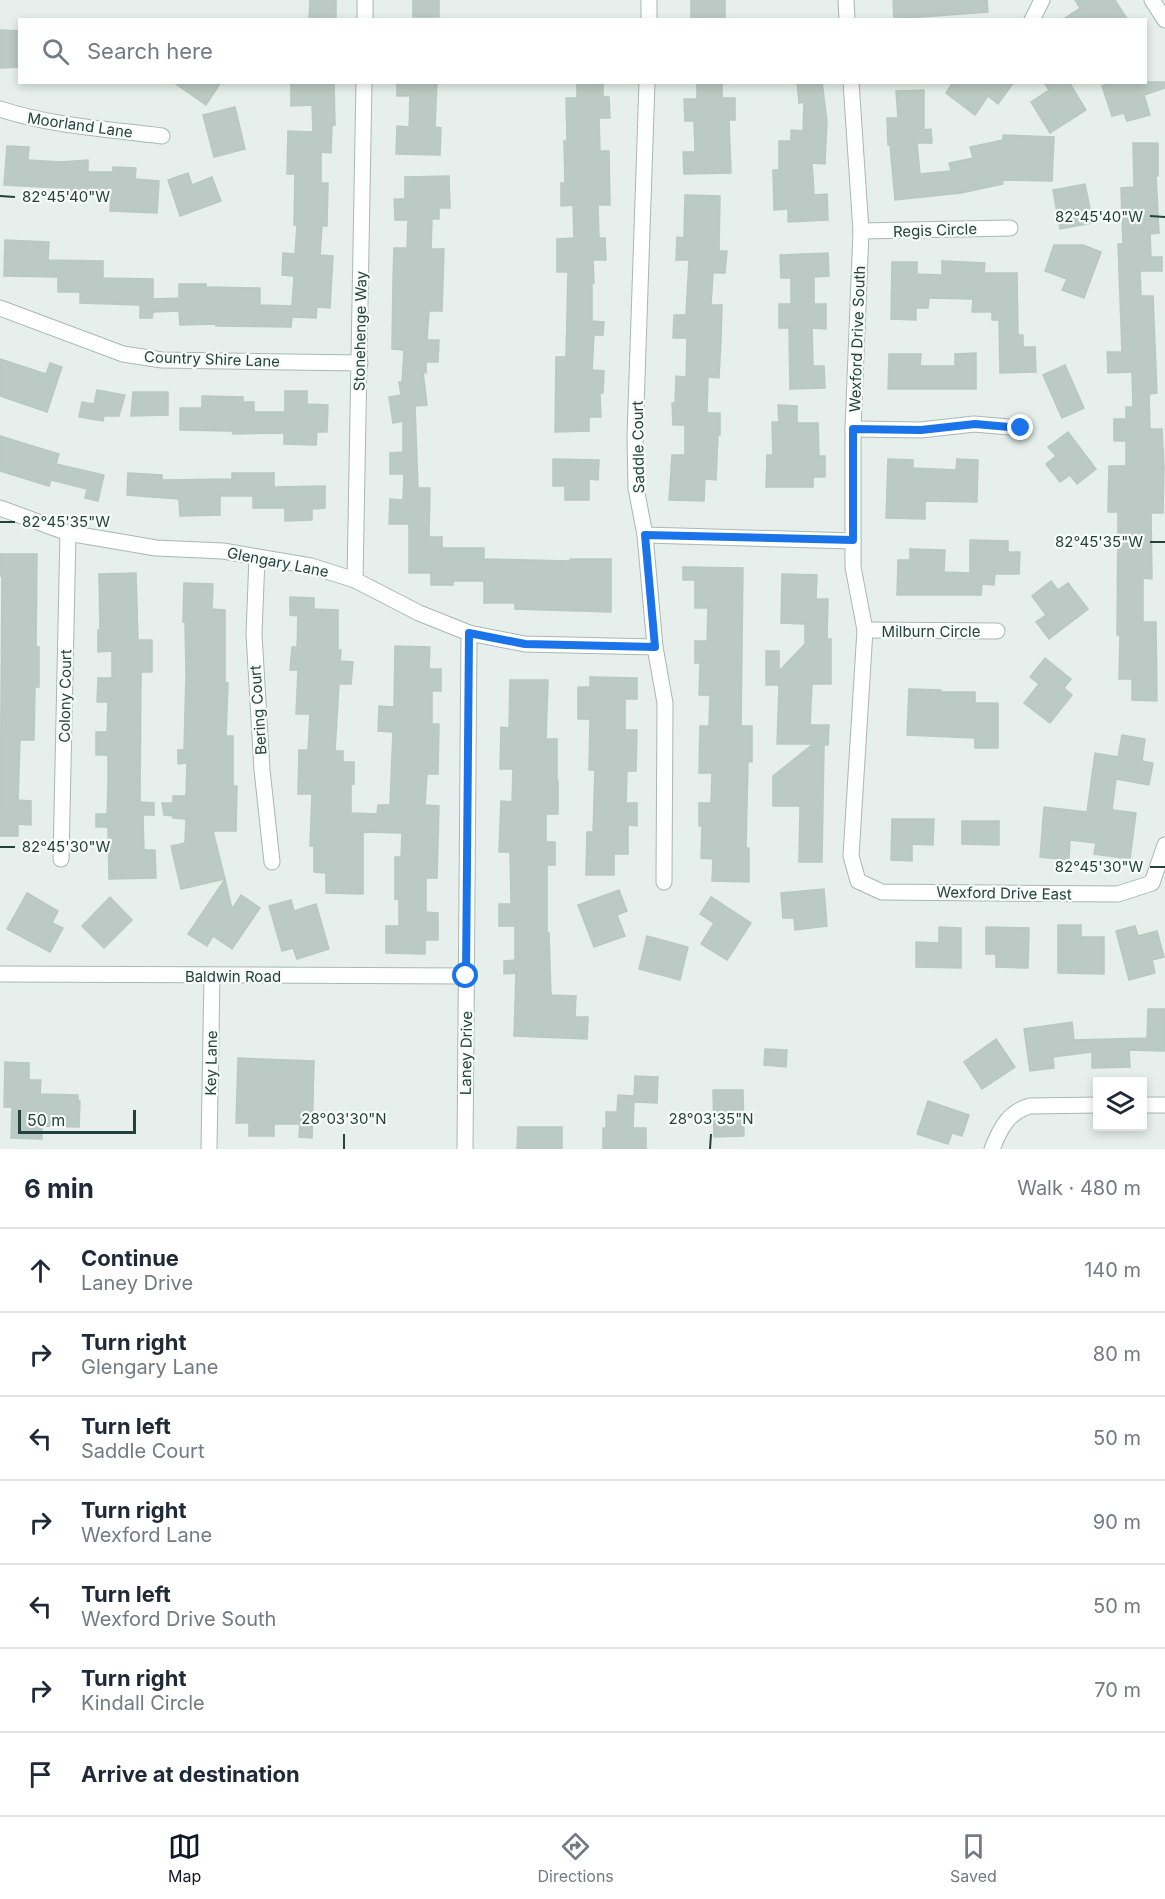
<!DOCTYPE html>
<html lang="en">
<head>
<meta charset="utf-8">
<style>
	:root { --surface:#fff; --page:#f6f6f7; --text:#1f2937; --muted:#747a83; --line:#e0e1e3; --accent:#111827 }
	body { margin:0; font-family:Inter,sans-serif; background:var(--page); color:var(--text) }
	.controls { position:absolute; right:18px; bottom:18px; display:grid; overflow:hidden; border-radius:0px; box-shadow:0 3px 9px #0003 }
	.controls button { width:54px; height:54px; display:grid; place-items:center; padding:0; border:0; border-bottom:2px solid var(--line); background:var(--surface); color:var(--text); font:30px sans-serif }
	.scale { position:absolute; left:18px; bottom:15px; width:118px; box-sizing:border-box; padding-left:6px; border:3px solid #24423a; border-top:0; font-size:16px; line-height:21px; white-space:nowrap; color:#24423a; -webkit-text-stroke:4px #f7fbf9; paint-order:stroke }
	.stop { position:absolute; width:18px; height:18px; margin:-14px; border:4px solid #1a73e8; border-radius:50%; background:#fff }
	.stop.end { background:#1a73e8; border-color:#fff; box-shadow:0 2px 6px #0008 }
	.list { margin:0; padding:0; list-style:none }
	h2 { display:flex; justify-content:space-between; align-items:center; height:78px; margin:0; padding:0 24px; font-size:26px }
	h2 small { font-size:20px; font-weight:400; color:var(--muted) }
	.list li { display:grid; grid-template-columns:39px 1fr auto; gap:18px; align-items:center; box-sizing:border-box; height:84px; padding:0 24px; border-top:2px solid var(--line) }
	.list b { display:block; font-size:22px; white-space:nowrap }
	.list p { margin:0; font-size:20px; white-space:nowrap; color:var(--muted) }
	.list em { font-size:20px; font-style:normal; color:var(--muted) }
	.icon { flex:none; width:33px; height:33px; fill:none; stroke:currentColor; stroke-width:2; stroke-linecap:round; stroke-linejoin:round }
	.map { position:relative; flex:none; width:1165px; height:1149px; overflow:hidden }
	.search { position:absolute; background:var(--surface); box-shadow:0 3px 9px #0003; left:18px; right:18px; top:18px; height:66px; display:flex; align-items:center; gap:15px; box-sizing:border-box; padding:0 21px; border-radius:0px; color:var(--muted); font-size:22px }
	.sheet { height:666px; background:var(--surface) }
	nav { display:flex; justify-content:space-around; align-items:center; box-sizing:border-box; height:84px; border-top:2px solid var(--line); background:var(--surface); font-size:16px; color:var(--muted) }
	nav a { display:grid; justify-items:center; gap:3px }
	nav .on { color:var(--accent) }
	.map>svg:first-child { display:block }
</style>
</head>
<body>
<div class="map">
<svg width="1165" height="1149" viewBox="0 0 1165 1149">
	<rect width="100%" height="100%" fill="#e6efeb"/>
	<g fill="#bbcac4" stroke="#b8c9c2" stroke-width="1.5">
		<polygon points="310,0 336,0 336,20 309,20"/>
		<rect x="413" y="0" width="26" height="17"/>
		<rect x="691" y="0" width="34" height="20"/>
		<polygon points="893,0 987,0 988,12 894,19"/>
		<polygon points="1075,0 1115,0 1128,20 1062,20 1080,8"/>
		<polygon points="0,30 20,31 20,67 0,68"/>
		<polygon points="173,82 221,82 206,105"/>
		<polygon points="291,82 334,82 335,125 332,125 331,153 321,152 321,183 328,183 327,226 322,226 320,255 333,256 330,308 317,307 316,318 292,317 291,327 216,326 216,324 180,325 179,311 153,312 152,318 140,318 140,305 80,303 80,292 58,292 58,277 4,276 5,240 49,242 48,260 103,261 103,278 153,279 153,299 179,298 179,284 206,284 206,287 260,288 260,305 292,306 294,276 282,275 283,253 295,254 297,225 294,225 295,174 287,174 288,131 313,132 312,105 291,106"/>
		<polygon points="397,82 437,82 435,127 441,128 440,155 396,154 397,126 409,127 410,96 397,96"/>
		<polygon points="577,82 603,82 603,97 609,97 610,118 599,118 600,151 609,151 610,205 598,205 599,238 605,238 606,260 593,260 594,283 592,283 592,321 604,322 603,335 594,335 592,370 604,371 603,393 600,393 601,417 589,417 589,431 555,432 556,357 566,357 568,272 557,272 557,239 574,238 573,205 561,206 561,183 565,183 564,141 567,141 566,98 577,98"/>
		<polygon points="697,82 722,82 722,98 735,98 735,120 729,120 731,173 684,174 683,152 695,152 694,121 685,121 684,99 697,99"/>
		<polygon points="797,82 822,82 827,121 825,164 812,163 814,195 827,194 828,220 788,222 788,209 774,210 773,170 779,170 779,141 791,141 791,130 803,131 804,102 799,103"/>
		<polygon points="953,82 1014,82 998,104 988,96 975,115 946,93"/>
		<polygon points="1044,82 1069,82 1086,110 1050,133 1031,102 1049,90"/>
		<polygon points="1113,82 1165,82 1165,88 1144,95 1150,115 1127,121 1124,113 1112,116 1102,86"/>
		<polygon points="924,90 924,130 931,129 932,143 917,143 920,174 951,171 949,163 973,158 970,147 1003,140 1003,135 1054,137 1052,181 1002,180 1003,184 961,193 895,200 890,145 888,145 887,118 898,118 896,91"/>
		<polygon points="235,107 245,149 214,157 203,115"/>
		<polygon points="1133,143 1158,143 1158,176 1156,176 1159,233 1150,234 1151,257 1162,257 1162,271 1140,271 1141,296 1153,296 1157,393 1149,394 1150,429 1162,429 1164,467 1163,513 1151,513 1152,579 1143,578 1143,622 1156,622 1157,701 1132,700 1132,679 1119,679 1120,635 1117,635 1118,512 1108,512 1109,466 1126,466 1126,441 1114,441 1114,419 1126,419 1126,407 1133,407 1132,372 1108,373 1107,352 1122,352 1118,244 1123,244 1121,188 1134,187"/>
		<polygon points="7,146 29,147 28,160 61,162 88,160 88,172 113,172 113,167 136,168 135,179 159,181 157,213 110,211 111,196 61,197 61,188 4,185"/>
		<polygon points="188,173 192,185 212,177 221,201 180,216 168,180"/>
		<polygon points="449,176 450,208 439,208 439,219 432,219 431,249 444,249 442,311 429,311 427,340 439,340 438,362 426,362 426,373 423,372 427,405 415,406 418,488 430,488 429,537 442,537 442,548 484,548 484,559 570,561 570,559 611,559 611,612 515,609 515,603 484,603 484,581 453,581 453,585 431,585 431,573 409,573 409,524 389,524 390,499 403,500 404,474 390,474 390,453 403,452 403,421 393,423 389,397 401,395 399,382 402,382 404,350 392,349 393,279 394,248 407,248 408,220 395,220 394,199 405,199 405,177"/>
		<polygon points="1085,184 1093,223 1060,229 1053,190"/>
		<polygon points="685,195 720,196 719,251 727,251 725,273 713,273 711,305 722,305 721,339 719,378 708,377 707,413 720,413 720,435 718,435 716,480 705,479 704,501 669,500 672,455 685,455 685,425 673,425 672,403 675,403 676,376 686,377 687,338 673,338 674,315 686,315 689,260 676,260 677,237 684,238"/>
		<polygon points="1054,245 1083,245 1101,252 1084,298 1062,290 1067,279 1045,271"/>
		<polygon points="828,253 829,276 814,277 814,304 826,304 826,329 812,328 813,366 824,366 825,388 790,389 789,328 779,328 779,304 791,304 791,278 781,278 780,255"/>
		<polygon points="942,261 985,263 984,273 1017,273 1018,335 1023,335 1023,347 1035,347 1036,372 1000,373 999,320 992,320 992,312 972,312 973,299 929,298 928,308 916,308 916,320 891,319 892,262 917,262 917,274 942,275"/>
		<polygon points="976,353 976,389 888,389 889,354 921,354 920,366 955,366 955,354"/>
		<polygon points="0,359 46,374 50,363 62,367 47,412 0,396"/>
		<polygon points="1065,365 1084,408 1062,418 1043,375"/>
		<polygon points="97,390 125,395 119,416 104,416 103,421 79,417 82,402 94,404"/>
		<polygon points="285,391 307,391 307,404 328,405 327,432 317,432 316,445 284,444 284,433 233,434 232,431 180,430 180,408 202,408 202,396 243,397 243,402 254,402 254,412 285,412"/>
		<polygon points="133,392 168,392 168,415 131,416"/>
		<polygon points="778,405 797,406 797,423 818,423 819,456 825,456 825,477 813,477 813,487 766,487 767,455 773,455 772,422 779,422"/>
		<polygon points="1068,432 1096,469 1077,484 1070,475 1060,482 1046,464 1056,456 1048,447"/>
		<polygon points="0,436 59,454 56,464 104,475 98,501 85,498 87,489 51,480 49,486 0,471"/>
		<polygon points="553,459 599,460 598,480 589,479 589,500 565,500 565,486 553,486"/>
		<polygon points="888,459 913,460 913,468 956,470 957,459 978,460 977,502 925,501 925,519 886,518"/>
		<polygon points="128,473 162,475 162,480 232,479 232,473 274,473 274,487 325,486 325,508 312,509 312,520 285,521 285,508 253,508 253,496 220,496 220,515 180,516 179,499 127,495"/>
		<polygon points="970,540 1008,541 1008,552 1020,552 1019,574 995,574 994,585 982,584 981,595 897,595 898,560 910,560 910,549 945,550 944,572 970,573"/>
		<polygon points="0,554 37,554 36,647 39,647 39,687 35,687 34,740 20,740 18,800 31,801 31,825 18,824 18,836 0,836 2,576 0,576"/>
		<polygon points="683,567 743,568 741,726 752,726 752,762 748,761 746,848 749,848 749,882 712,881 713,859 701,858 702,826 699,826 699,803 711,803 712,773 699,773 700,726 709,726 710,695 699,695 700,663 695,663 695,641 707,641 708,608 695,608 695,580 683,580"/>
		<polygon points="136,573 138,640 152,640 152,672 141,672 140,802 154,803 154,815 143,815 144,850 155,850 156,878 109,879 108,827 96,827 96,814 107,814 108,789 108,755 96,755 96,732 107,732 108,702 97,702 98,678 112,678 112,651 98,652 98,630 100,630 99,574"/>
		<polygon points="782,574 817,575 816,599 828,599 827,639 831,639 831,684 812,684 810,725 829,725 828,745 824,745 822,862 799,862 800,806 773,806 773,776 813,744 777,744 779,685 766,685 766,651 779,651 779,671 805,644 805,624 781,623"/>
		<polygon points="1051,581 1058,590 1068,583 1088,609 1049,639 1036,622 1046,615 1032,596"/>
		<polygon points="184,583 213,584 212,609 225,610 225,682 228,683 226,736 233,736 233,786 237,786 236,831 213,831 225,879 181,889 171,846 185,843 186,819 173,818 173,816 164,815 162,803 173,803 173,796 186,796 187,763 178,764 178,750 184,750 186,674 185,622 183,622"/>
		<polygon points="290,597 314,598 314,609 338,610 338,650 341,650 340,661 353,662 351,684 339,684 335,751 343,751 343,762 354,762 354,784 351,784 351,813 377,814 378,805 390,805 393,732 378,731 379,706 394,707 395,646 430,647 429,669 441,669 441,691 432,691 432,724 439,724 438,774 427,774 425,805 439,806 437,878 426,878 426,912 438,913 438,940 425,940 425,954 386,953 386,926 399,926 399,899 395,899 395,857 401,857 402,833 363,832 363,894 326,893 326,873 314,872 314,846 310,846 312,794 298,794 299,750 308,750 310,714 296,714 298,670 290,670 292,647 297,647 298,616 290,615"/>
		<polygon points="1045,658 1071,679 1064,688 1072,695 1050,723 1024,703 1039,684 1030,677"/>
		<polygon points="590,677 637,678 637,699 625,699 625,730 637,730 636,771 627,771 626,803 637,803 637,826 628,825 628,854 614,854 614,875 586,875 587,832 593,832 595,770 589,770 590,719 578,719 578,687 590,687"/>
		<polygon points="510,680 548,680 546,739 557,739 557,781 558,781 558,814 546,814 546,842 555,842 555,865 547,865 547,933 549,933 551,995 576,996 575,1017 588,1017 587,1039 514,1036 516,973 504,974 504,961 515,960 515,926 499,926 499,904 511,904 510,852 499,852 501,801 512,802 513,769 500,769 501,727 509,728"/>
		<polygon points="909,689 941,690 940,692 975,692 975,703 998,703 998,748 975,748 975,738 907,735"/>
		<polygon points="1122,735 1145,739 1142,761 1153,763 1149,785 1116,779 1112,810 1136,813 1130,859 1094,854 1096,843 1070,840 1069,860 1040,857 1044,807 1087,812 1095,753 1118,757"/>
		<polygon points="892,819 934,819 933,845 912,844 912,861 891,860"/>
		<polygon points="962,821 999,821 999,845 962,844"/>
		<polygon points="225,879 232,909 241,895 260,908 232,949 213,936 207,946 188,934"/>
		<polygon points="824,889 827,926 795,930 794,918 783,918 781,893"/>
		<polygon points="619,890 627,911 617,915 625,936 594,947 578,905"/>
		<polygon points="27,893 58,911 52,923 63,928 50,952 7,929"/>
		<polygon points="110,897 132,920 104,948 82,926"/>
		<polygon points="711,897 751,923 727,960 701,944 714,923 700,914"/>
		<polygon points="291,900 294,911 316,904 329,949 297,959 293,948 282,951 269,906"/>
		<polygon points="1058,925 1081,925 1081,937 1104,937 1104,974 1058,973"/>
		<polygon points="1135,926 1138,936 1157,931 1164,957 1152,960 1155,973 1129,980 1116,931"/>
		<polygon points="939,927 961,928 961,968 916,967 916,942 939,943"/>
		<polygon points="986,927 1029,928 1028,968 996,967 996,954 986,954"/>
		<polygon points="647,936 688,947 680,980 639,969"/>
		<polygon points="1148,1009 1165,1009 1165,1051 1129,1050 1130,1067 1092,1068 1092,1052 1053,1057 1054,1068 1030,1071 1024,1029 1072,1022 1074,1040 1147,1038"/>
		<polygon points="996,1039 1015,1067 982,1089 964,1062"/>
		<polygon points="765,1049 787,1050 786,1067 764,1065"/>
		<polygon points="238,1058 314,1061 312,1138 299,1137 300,1124 274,1124 274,1136 249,1136 249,1123 236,1123"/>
		<polygon points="5,1062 29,1063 29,1080 41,1080 40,1094 78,1095 78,1101 80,1101 79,1127 42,1126 42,1139 11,1138 12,1107 4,1107"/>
		<polygon points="635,1076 658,1077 657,1103 634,1102 633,1128 646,1128 646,1149 603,1149 603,1128 606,1128 606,1112 617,1112 618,1095 634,1096"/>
		<polygon points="713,1090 743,1090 744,1136 714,1137"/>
		<polygon points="928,1101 969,1115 962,1136 952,1133 948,1144 917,1134"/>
		<polygon points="518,1127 562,1127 562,1149 517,1149"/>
	</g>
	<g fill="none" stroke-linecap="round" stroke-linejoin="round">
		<g stroke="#a8b8b2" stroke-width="17">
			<g id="minor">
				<polyline points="649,0 649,20"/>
				<polyline points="846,0 847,20"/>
				<polyline points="1152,0 1165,20"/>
				<polyline points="365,20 365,0"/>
				<polyline points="1032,20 1042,0"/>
				<polyline points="647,82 635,437 636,488 645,535 655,647 665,703 664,882"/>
				<polyline points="851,82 861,231 853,429 853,567 865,630 851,856 858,881 882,892 1118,894 1152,883 1165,845"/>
				<path d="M0 109C52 126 107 129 162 136"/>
				<polyline points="861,231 1010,228"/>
				<polyline points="0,308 123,354 162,360 360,363"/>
				<polyline points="853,429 921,430 974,424 1021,428"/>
				<polyline points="0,508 68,533 156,548 223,551 311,566 355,580 419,613 469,633 525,644 655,647"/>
				<polyline points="645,535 853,541"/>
				<polyline points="257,557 254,634 262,770 272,862"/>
				<polyline points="355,580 364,82"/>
				<polyline points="865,630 997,631"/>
				<polyline points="61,859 68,533"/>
				<polyline points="0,974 467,976"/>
				<polyline points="1142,1105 1165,1105"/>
				<polyline points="209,1149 212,976"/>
				<polyline points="465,1149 469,633"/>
				<path d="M992 1149C1000 1129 1008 1112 1030 1106L1098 1105"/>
			</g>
		</g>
		<use href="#minor" stroke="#fff" stroke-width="15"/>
	</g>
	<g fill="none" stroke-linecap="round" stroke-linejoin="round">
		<polyline stroke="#1a73e8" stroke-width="8" points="466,976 469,633 525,644 655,647 645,535 853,540 853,429 921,430 975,424 1021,428"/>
	</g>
	<path fill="none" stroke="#24423a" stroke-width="2" d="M0 196 15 197M1150 216 1165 217M0 522H15M1150 542H1165M0 847H15M1150 867H1165M344 1149V1134M710 1149 711 1134"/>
	<g text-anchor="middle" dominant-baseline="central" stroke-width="4.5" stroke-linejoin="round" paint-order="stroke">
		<g font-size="15" fill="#24423a" stroke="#f7fbf9">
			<text transform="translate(80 125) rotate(8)">Moorland Lane</text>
			<text transform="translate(935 230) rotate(-2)">Regis Circle</text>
			<text transform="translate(360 331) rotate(-89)">Stonehenge Way</text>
			<text transform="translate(857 339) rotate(-88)">Wexford Drive South</text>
			<text transform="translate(212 359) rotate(2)">Country Shire Lane</text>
			<text transform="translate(638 447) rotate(-91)">Saddle Court</text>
			<text transform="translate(278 562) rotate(11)">Glengary Lane</text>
			<text x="931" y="631">Milburn Circle</text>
			<text transform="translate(65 696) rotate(-89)">Colony Court</text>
			<text transform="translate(258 710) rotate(-94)">Bering Court</text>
			<text transform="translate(1004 893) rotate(1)">Wexford Drive East</text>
			<text x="233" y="976">Baldwin Road</text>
			<text transform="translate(466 1053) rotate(-89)">Laney Drive</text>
			<text transform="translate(211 1063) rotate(-89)">Key Lane</text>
		</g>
	</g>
	<g font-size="15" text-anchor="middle" fill="#24423a" stroke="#f7fbf9" stroke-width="4.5" stroke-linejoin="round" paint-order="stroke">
		<text x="66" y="202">82°45'40"W</text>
		<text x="1099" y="222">82°45'40"W</text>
		<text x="66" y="527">82°45'35"W</text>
		<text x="1099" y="547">82°45'35"W</text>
		<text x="66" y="852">82°45'30"W</text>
		<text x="1099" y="872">82°45'30"W</text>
		<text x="344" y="1124">28°03'30"N</text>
		<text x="711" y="1124">28°03'35"N</text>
	</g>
</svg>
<div class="controls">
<button><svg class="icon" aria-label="layers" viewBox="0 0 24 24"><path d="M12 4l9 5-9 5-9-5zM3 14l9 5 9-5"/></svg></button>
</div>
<div class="scale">50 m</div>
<div class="stop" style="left:466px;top:976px"></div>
<div class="stop end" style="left:1021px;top:428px"></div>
<div class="search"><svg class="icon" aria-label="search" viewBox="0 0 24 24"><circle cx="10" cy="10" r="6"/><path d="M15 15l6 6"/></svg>Search here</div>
</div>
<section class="sheet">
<h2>6 min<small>Walk · 480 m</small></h2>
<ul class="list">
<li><svg class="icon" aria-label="ahead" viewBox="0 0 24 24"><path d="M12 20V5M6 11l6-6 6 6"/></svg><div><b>Continue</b><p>Laney Drive</p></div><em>140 m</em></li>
<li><svg class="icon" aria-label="right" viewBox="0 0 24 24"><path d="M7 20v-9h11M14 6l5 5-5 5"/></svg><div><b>Turn right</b><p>Glengary Lane</p></div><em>80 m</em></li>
<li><svg class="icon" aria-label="left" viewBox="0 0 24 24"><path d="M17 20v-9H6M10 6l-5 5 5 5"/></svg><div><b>Turn left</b><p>Saddle Court</p></div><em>50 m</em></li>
<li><svg class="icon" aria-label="right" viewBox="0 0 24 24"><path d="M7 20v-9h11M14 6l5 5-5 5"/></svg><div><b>Turn right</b><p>Wexford Lane</p></div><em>90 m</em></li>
<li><svg class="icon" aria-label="left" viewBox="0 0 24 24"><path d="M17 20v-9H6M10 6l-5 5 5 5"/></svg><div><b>Turn left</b><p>Wexford Drive South</p></div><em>50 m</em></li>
<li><svg class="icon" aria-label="right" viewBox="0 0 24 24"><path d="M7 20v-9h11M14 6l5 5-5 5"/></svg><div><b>Turn right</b><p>Kindall Circle</p></div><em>70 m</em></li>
<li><svg class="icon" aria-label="arrive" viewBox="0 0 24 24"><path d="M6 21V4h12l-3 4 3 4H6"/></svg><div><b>Arrive at destination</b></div></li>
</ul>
</section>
<nav>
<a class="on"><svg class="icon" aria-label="map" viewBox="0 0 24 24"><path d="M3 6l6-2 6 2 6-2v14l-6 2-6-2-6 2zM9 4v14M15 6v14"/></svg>Map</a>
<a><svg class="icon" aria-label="directions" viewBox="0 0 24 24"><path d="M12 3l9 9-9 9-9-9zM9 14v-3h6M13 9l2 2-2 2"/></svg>Directions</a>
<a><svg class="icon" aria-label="saved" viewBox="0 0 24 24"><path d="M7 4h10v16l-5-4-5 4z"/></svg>Saved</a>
</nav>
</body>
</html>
